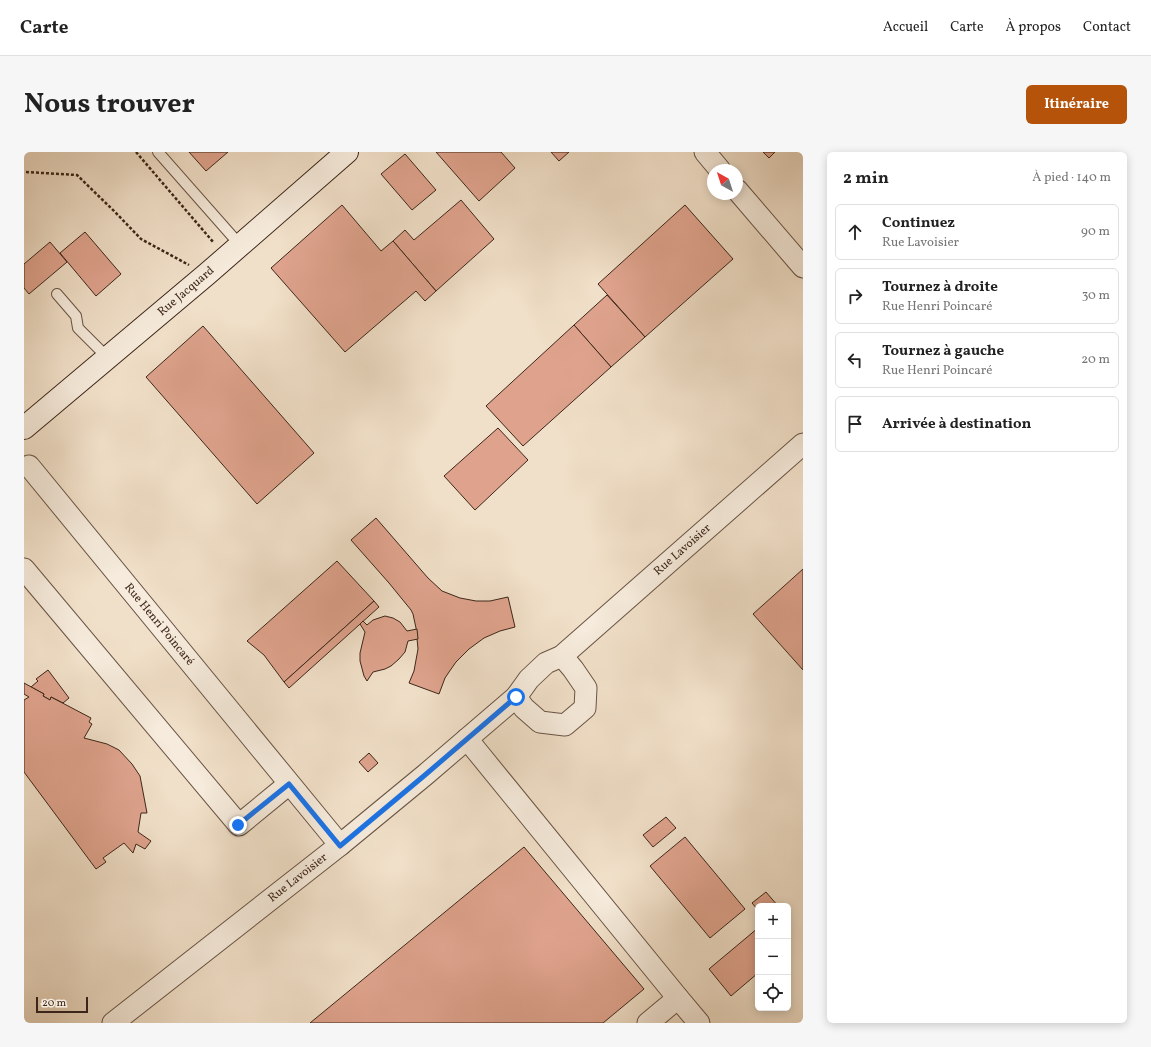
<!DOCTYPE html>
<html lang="fr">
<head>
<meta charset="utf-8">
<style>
	:root { --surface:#fff; --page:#f6f6f6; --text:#222; --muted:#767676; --line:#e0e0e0; --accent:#b45309 }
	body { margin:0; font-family:Vollkorn,serif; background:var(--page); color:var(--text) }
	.controls { position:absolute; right:12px; bottom:12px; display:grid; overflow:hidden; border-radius:6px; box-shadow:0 2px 10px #0003 }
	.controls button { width:36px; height:36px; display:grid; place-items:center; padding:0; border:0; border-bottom:1px solid var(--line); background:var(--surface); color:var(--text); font:20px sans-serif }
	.compass { position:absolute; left:683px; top:12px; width:36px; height:36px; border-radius:50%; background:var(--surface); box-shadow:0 2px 10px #0003; rotate:321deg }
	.scale { position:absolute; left:12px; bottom:10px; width:52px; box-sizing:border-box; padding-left:4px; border:2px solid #3c2619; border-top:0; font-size:11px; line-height:14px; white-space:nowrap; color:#3c2619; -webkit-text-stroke:3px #f6ebdc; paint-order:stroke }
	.stop { position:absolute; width:12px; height:12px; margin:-9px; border:3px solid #1a73e8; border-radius:50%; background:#fff }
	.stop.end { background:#1a73e8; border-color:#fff; box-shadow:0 1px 4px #0008 }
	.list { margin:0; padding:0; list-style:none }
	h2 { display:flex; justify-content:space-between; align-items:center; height:52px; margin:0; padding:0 16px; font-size:17px }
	h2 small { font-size:13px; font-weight:400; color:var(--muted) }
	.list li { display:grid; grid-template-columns:26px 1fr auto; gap:12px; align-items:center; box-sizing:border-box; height:56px; margin:0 8px 8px; padding:0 8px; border:1px solid var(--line); border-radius:6px }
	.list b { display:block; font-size:15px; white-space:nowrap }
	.list p { margin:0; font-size:13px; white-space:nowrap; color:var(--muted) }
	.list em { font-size:13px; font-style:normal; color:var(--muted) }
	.icon { flex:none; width:22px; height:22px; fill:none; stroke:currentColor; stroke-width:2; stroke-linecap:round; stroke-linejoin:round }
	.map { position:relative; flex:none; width:779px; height:871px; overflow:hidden; border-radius:6px }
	header { display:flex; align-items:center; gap:24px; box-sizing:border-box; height:56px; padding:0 20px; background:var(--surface); border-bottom:1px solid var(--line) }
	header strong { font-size:19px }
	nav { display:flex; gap:22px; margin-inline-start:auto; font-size:14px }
	.intro { display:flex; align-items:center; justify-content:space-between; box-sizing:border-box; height:96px; padding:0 24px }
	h1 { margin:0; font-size:28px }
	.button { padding:10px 18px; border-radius:6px; background:var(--accent); color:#fff; font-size:14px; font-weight:700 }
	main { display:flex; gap:24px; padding:0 24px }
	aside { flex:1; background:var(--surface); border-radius:6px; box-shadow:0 2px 10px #0003 }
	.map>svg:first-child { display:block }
</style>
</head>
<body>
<header>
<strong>Carte</strong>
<nav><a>Accueil</a><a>Carte</a><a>À propos</a><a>Contact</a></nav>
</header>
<div class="intro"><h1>Nous trouver</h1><a class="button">Itinéraire</a></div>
<main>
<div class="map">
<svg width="779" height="871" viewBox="0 0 779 871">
	<rect width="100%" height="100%" fill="#f1e0c9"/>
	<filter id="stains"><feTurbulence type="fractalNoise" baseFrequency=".005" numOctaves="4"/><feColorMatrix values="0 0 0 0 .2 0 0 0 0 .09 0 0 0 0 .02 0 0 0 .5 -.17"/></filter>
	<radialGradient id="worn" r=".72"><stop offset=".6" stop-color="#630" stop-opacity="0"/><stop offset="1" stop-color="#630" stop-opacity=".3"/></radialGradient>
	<g fill="#dfa38d" stroke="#3c2619">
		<polygon points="165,0 204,0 182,19"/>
		<polygon points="412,0 477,0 491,16 455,49"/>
		<polygon points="527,0 545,0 535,9"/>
		<polygon points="739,0 751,0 745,6"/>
		<polygon points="381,2 412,38 388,58 357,22"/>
		<polygon points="437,48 470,87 412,139 369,89 381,78 390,88"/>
		<polygon points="318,53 357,99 369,89 412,139 401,149 392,139 321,200 247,116"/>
		<polygon points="661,53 709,107 621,185 574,132"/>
		<polygon points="61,80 97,122 72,144 36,101"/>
		<polygon points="26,90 43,110 5,142 0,136 0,112"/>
		<polygon points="583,143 621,185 587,215 550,173"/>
		<polygon points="550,173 587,215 499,294 462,254"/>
		<polygon points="179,174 290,301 233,352 122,225"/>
		<polygon points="474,276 504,308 451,358 420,324"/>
		<polygon points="352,366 404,426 418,439 436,446 452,449 466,449 484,445 491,475 476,479 460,486 445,497 432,510 425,520 421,526 415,542 385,531 390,519 394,497 392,476 389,462 387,458 365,431 327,388"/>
		<polygon points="313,409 350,449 260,530 240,503 223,489"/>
		<polygon points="779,417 779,518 729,462"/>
		<polygon points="350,449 355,455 265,536 260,530"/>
		<polygon points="361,464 369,466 376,470 383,479 393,477 394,487 384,489 381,500 375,507 367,514 361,517 349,520 343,529 340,524 336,509 336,501 341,480 336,472 339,469 343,473 349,468"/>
		<polygon points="24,518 45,546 39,551 27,545 26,548 19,544 20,542 7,535 14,529 12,527"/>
		<polygon points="0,531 20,542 19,544 26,548 27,545 67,566 65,570 68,572 60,586 83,592 95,598 108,612 116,624 123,661 117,661 114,680 127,689 121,697 112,692 109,701 100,691 79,706 82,710 72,717 0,620 0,548 5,545 0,542"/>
		<polygon points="345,601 354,611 344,620 335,610"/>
		<polygon points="642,665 652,676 629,695 619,683"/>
		<polygon points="661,685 721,757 686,786 626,714"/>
		<polygon points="500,695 620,837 579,871 286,871"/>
		<polygon points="742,740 754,754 734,754 734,758 728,751"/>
		<polygon points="734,776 734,821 707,844 685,817"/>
	</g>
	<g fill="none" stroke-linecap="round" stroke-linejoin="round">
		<g stroke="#695445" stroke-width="12">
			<g id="lane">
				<polyline points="134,0 216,93"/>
				<polyline points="33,142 52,164 54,176 84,206"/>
			</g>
		</g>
		<g stroke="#695445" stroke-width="23">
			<g id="street">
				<polyline points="681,0 696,18"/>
				<polyline points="713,38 779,115"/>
				<path id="s1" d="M5 314 316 693"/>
				<polyline points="0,417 215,673 265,632"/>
				<polyline points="492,545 500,556 516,570 541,573 561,556 562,536 549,517 538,504"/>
				<polyline points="443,587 654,846 675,871"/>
				<path id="s2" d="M89 871 316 693 401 623 492 545 505 527 522 511 538 504 779 292"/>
				<polyline points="624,871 654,846"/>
			</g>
		</g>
		<g stroke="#3c2619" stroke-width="24">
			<g id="secondary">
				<path id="s3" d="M0 276 183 122 323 0"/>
			</g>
		</g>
		<g stroke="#3c2619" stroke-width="2.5" stroke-dasharray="3 2" stroke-linecap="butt">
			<polyline points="112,0 190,91"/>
			<polyline points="2,20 53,23 91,60 117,87 165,113"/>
		</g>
		<use href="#lane" stroke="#f6ebdc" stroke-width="10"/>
		<use href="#street" stroke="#f6ebdc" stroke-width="21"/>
		<use href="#secondary" stroke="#f6ebdc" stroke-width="22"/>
	</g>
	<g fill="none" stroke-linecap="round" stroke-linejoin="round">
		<polyline stroke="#1a73e8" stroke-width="5" points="214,673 265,632 316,694 401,623 492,545"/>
	</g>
	<g text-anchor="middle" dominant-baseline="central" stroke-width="4" stroke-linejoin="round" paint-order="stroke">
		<g font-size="12" fill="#3c2619" stroke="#f6ebdc">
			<text stroke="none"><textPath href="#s3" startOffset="212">Rue Jacquard</textPath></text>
			<text stroke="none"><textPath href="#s2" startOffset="742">Rue Lavoisier</textPath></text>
			<text stroke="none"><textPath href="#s1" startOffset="205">Rue Henri Poincaré</textPath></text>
			<text stroke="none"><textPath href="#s2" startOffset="235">Rue Lavoisier</textPath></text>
		</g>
	</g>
	<rect width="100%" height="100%" filter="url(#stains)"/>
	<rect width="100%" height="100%" fill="url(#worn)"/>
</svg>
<div class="controls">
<button>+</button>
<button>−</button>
<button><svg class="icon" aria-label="locate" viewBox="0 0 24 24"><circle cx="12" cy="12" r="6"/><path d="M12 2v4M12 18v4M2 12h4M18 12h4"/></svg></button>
</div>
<svg class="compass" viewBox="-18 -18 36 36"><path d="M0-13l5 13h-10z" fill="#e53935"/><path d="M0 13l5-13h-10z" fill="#767676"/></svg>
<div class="scale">20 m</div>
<div class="stop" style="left:492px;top:545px"></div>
<div class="stop end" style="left:214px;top:673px"></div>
</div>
<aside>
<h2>2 min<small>À pied · 140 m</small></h2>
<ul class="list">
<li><svg class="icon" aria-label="ahead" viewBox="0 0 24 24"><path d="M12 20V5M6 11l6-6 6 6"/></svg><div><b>Continuez</b><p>Rue Lavoisier</p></div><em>90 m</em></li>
<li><svg class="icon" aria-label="right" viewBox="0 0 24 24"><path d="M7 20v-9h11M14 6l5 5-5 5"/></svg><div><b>Tournez à droite</b><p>Rue Henri Poincaré</p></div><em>30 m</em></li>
<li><svg class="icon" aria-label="left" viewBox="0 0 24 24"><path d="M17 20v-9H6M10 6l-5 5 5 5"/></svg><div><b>Tournez à gauche</b><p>Rue Henri Poincaré</p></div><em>20 m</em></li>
<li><svg class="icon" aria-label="arrive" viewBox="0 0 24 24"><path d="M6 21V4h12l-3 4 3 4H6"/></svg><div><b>Arrivée à destination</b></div></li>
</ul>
</aside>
</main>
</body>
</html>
